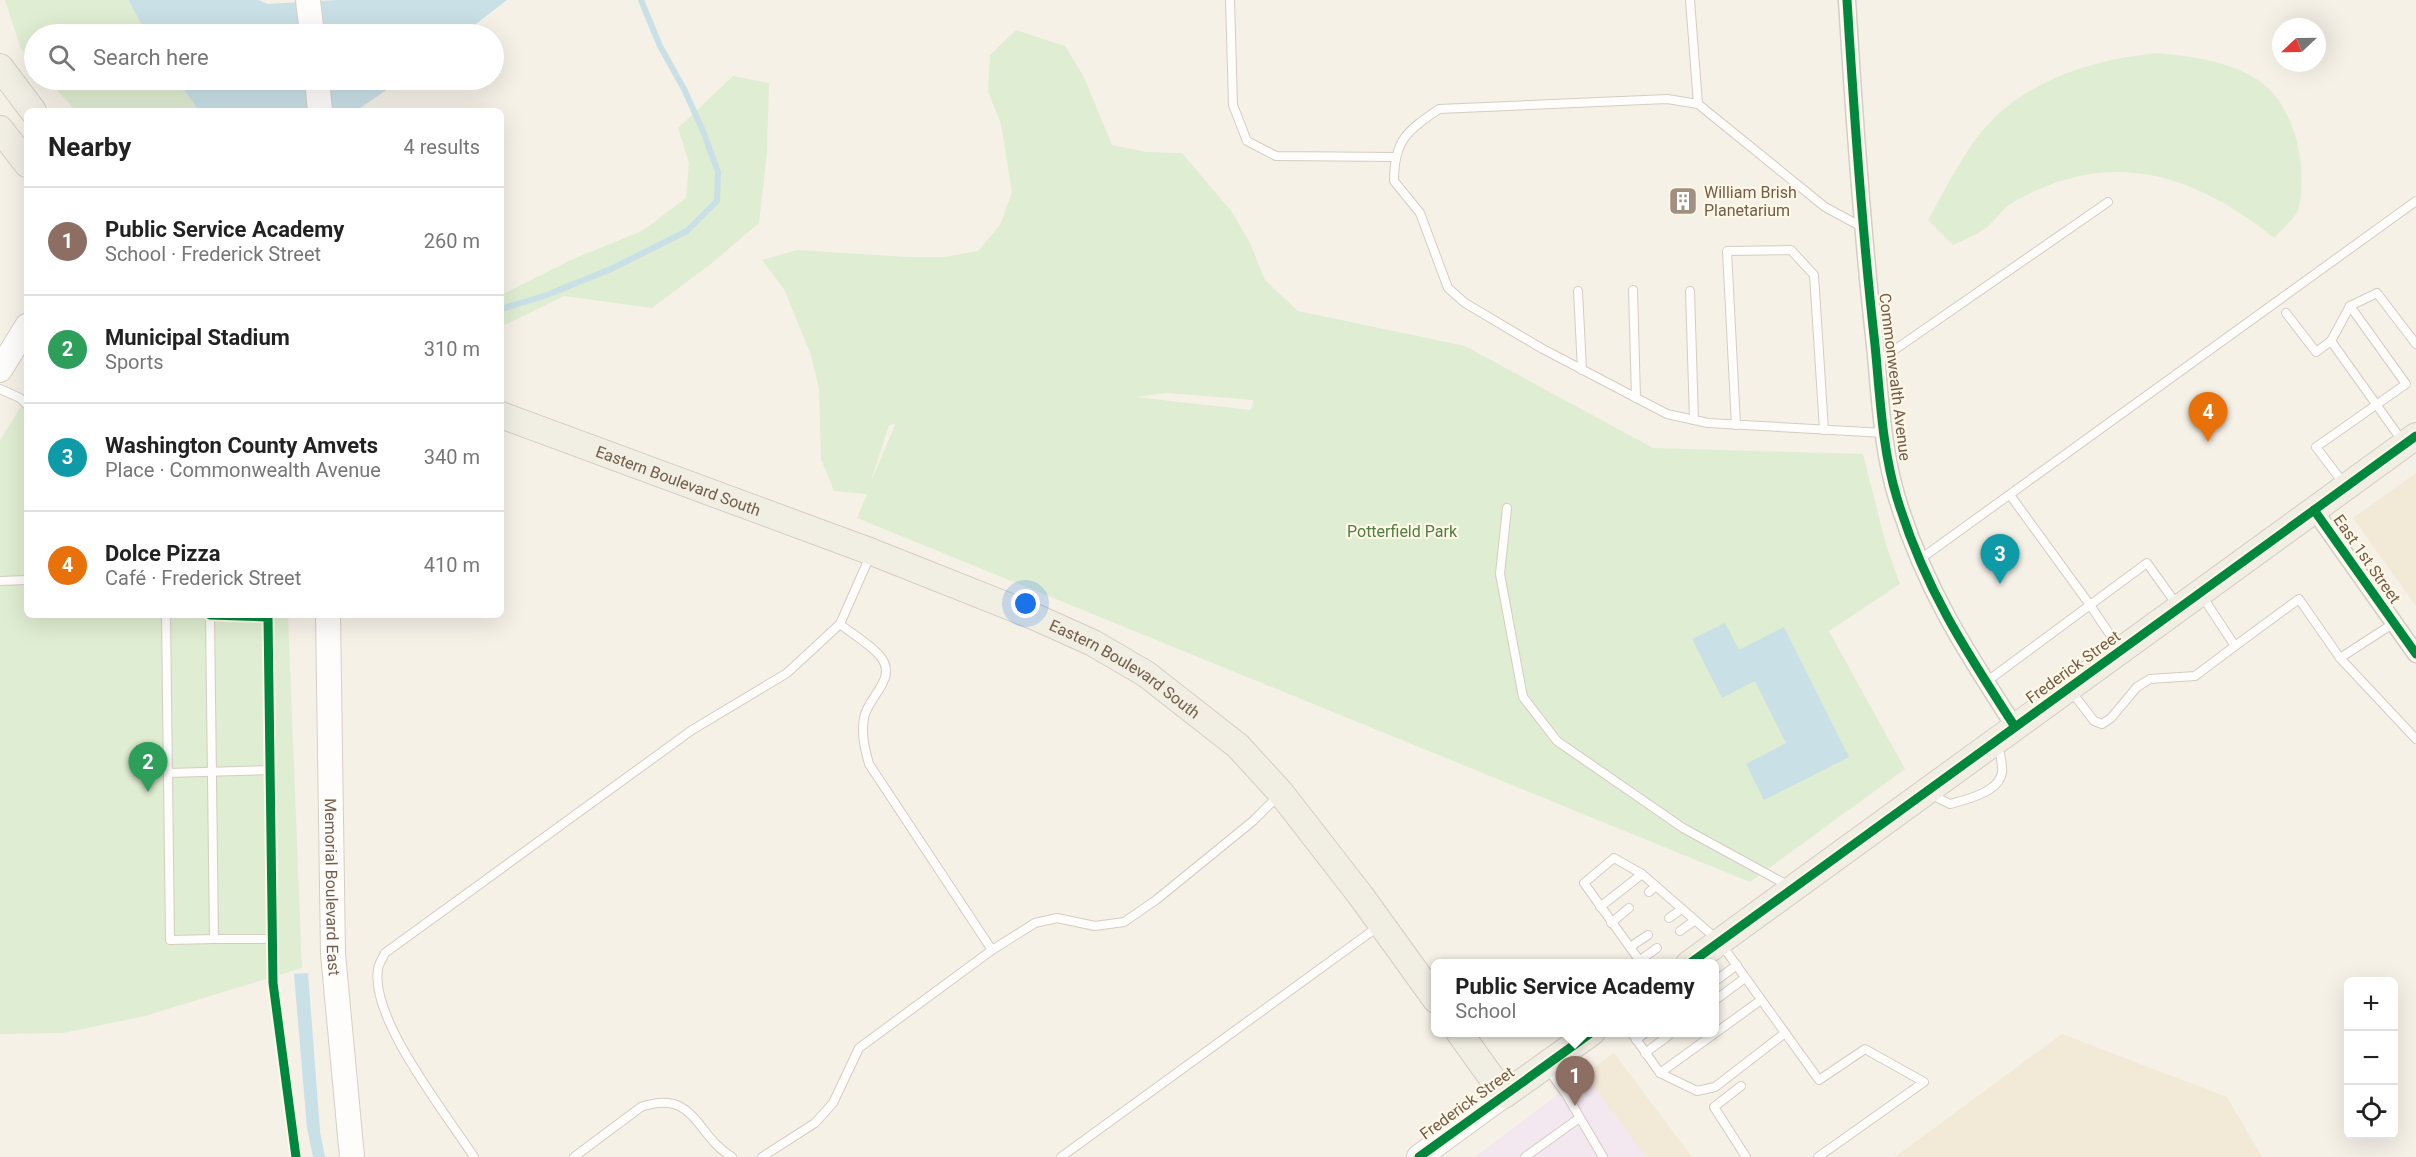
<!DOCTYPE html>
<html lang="en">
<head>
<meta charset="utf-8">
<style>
	:root { --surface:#fff; --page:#f2f2f2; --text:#222; --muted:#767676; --line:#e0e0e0; --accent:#a19080 }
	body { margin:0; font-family:Roboto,sans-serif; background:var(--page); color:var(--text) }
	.controls { position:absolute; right:18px; bottom:18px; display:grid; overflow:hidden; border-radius:9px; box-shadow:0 6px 24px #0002 }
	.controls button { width:54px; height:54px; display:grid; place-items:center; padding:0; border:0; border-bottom:2px solid var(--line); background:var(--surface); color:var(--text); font:30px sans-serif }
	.compass { position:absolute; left:2272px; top:18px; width:54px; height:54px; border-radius:50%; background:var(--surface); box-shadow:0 6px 24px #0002; rotate:248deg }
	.you { position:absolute; left:1026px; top:604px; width:21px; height:21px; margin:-15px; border:4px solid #fff; border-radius:50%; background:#1a73e8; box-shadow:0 0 0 9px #1a73e833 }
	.badge { display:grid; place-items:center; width:39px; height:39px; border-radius:50%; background:var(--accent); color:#fff; font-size:20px; font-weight:700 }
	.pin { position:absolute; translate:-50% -50px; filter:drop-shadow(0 2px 3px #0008) }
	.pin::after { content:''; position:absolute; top:32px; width:21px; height:18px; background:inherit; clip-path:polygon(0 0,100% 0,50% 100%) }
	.popup { position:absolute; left:1431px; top:959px; width:288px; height:78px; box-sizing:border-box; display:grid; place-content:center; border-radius:9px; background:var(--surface); filter:drop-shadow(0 2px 4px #0005); font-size:20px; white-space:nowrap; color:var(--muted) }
	.popup b { font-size:22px; color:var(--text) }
	.popup::after { content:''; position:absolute; left:50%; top:100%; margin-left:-12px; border:12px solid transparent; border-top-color:var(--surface) }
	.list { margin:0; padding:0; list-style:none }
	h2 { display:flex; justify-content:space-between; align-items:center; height:78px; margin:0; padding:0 24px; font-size:26px }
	h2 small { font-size:20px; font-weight:400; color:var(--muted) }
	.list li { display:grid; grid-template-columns:39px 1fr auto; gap:18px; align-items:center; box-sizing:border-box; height:108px; padding:0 24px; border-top:2px solid var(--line) }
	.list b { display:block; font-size:22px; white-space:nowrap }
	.list p { margin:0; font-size:20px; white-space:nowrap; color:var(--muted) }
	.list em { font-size:20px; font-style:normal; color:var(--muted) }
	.icon { flex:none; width:33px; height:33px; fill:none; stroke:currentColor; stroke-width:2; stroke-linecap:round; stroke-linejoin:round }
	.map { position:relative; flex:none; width:2416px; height:1157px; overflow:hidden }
	.search { position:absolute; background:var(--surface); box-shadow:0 6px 24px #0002; left:24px; top:24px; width:480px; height:66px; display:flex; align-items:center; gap:15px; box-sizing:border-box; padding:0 21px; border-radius:33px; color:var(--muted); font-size:22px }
	.panel { position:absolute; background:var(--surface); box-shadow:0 6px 24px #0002; left:24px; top:108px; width:480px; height:510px; border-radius:9px }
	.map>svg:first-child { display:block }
</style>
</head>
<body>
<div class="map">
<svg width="2416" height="1157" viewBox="0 0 2416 1157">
	<rect width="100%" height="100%" fill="#f6f1e7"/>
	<g fill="#f2e9d7">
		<polygon points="2416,473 2416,606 2353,518"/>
		<polygon points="2062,1034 2227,1097 2262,1157 1895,1157"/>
		<polygon points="1614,1053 1692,1157 1646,1157 1585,1074"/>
	</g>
	<polygon fill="#f3e7f0" points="1585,1074 1646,1157 1475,1157"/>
	<g fill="#dfedd2" fill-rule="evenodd">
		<polygon points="5,0 128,0 147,34 34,34 34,64 21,49"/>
		<path d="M1016 30 1065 46 1084 77 1112 145 1146 152 1182 153 1232 212 1250 243 1265 280 1298 311 1465 346 1653 448 1863 454 1886 545 1900 584 1829 631 1905 769 1750 882 857 518 867 494 834 491 821 459 819 389 811 355 784 289 762 260 797 250 908 257H944L978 251 1000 225 1012 192 1001 124 988 92 990 55ZM1167 393 1253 400V401L1251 410 1136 397ZM895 424V425L870 484 889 425Z"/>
		<path d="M2157 53C2193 57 2227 60 2258 80 2295 103 2309 170 2298 210 2295 219 2281 230 2274 238 2192 172 2108 147 2012 203 2002 209 1995 221 1986 228 1976 235 1964 240 1953 245L1928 220C1946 189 1967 144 1993 119 2036 77 2098 59 2157 53Z"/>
		<polygon points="733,76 769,83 767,153 759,223 712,263 652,308 564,296 501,327 501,295 573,259 642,231 686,198 689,163 678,128"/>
		<polygon points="48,80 177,80 199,111 76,111"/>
		<polygon points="27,397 27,615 288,615 302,968 145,1016 63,1033 0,1034 0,440"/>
	</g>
	<g fill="#c9e0e6">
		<polygon points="128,0 258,0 268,4 337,0 507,0 463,34 147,34"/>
		<polygon points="177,80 401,80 356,111 199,111"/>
		<polygon points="1725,623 1739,650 1784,627 1849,757 1764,800 1746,764 1786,743 1755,681 1722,698 1692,639"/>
		<polygon points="308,973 320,1131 325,1157 313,1157 307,1128 294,974"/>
	</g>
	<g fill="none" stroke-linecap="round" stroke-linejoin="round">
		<polyline stroke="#c9e0e6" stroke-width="6" points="501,309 544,296 611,269 687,231 717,201 718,172 703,131 684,89 660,46 641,0"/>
		<g stroke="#d5ccc2" stroke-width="10">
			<g id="lane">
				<polyline points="1230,0 1233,105 1247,141 1276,156 1394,157"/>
				<polyline points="1690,0 1698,104"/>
				<path d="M1862 227 1825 207 1698 104 1667 99 1439 109C1407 131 1394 140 1394 181L1420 213 1448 288 1465 303 1541 348 1667 414 1708 423 1884 433"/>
				<polyline points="1633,290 1636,398"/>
				<polyline points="1578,291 1582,370"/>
				<polyline points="1690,291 1694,420"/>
				<polyline points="2286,313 2316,352 2331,341"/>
				<polyline points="1877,362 2108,202"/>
				<polyline points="0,389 20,398 27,405"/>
				<polyline points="1736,425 1727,251 1791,250 1814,275 1824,430"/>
				<polyline points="2403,442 2331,341 2350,306 2377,293 2416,344"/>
				<polyline points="2344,484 2316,447 2406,384 2350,306"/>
				<polyline points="1507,508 1500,574 1523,697 1557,741 1683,828 1791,887"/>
				<polyline points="1919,560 2416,201"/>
				<polyline points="0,581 27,580"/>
				<polyline points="2202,596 2235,646 2299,599 2340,658 2394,623"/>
				<polyline points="166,615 170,940 214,939"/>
				<polyline points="210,617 268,617 274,939 214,939 210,617 210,615"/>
				<path d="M840 624C852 634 870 644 880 656 899 679 867 697 864 718 861 735 865 749 869 764L992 950"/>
				<polyline points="2119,648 2090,605 2147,563 2177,605"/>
				<polyline points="2340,658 2416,739"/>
				<polyline points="1986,682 2090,605 2010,495"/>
				<polyline points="2071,691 2094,721 2102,724 2111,718 2137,687 2150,679 2195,676 2235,646"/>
				<polyline points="168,773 271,770"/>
				<path d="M1930 794 1950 804C1965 800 2000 792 2002 772 2003 763 1999 752 1998 743"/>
				<polyline points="1649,892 1656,886"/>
				<polyline points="1600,907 1642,874"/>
				<polyline points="1669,918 1682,909"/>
				<polyline points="1611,923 1629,908"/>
				<polyline points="1680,931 1694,921"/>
				<polyline points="1630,947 1648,935"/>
				<polyline points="1639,961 1657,948"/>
				<polyline points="1642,964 1584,883 1614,858 1642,874 1719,941 1819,1080 1865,1049 1924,1082 1818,1157"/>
				<polyline points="1714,982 1737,965"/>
				<polyline points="1714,1001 1745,978"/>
				<polyline points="1631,1032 1660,1073 1761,1000"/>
				<polyline points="1636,1040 1646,1032"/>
				<polyline points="1645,1053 1668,1036"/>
				<polyline points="1547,1068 1566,1094 1603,1157"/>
				<polyline points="1660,1073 1697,1091 1715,1087 1785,1033"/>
				<polyline points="1741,1086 1714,1107 1746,1157"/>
				<path d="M474 1157C447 1115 370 1019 378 970 378 964 383 958 385 953L692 730 787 673 840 624 870 556"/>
				<path d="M574 1157 641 1107C695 1088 695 1135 732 1157"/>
				<polyline points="762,1157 815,1123 833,1103 859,1048 992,950 1035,923 1057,918 1095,926 1124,922 1156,900 1253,821 1279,795"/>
				<polyline points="1061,1157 1379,926"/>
				<polyline points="1525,1157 1578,1119"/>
			</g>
		</g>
		<g stroke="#d5ccc2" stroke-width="19">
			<g id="street">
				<path d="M1847 0C1854 115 1862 230 1875 345 1880 395 1882 449 1897 498 1924 587 1965 650 2015 727"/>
				<polyline points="2314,510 2416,654"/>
			</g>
		</g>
		<g stroke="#d6cec4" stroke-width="26">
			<g id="secondary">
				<polyline points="308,0 312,34"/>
				<polyline points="317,80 320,111"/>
				<polyline points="0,370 27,326"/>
				<path id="s1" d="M328 615 333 954 352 1157"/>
				<polyline points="1419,1157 1504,1095"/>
			</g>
		</g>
		<g stroke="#d5cdc4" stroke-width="28">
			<g id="primary">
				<polyline points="0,67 33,111"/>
				<polyline points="0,129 27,164"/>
				<path id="s2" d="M501 415 872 552 1033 616 1093 643 1146 674 1238 746 1281 793 1361 896 1436 1000"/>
				<polyline points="1689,964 2416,436"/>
				<polyline points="1459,1032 1504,1095 1592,1032"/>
			</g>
		</g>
		<use href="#lane" stroke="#fefdfb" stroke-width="8"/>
		<use href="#street" stroke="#fefdfb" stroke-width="16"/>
		<use href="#secondary" stroke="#fefdfb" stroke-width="24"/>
		<use href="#primary" stroke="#f1eee4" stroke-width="26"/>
		<g stroke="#fff8e7" stroke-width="13">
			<g id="cycleway">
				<path d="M1847 0C1854 115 1862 230 1875 345 1880 395 1882 449 1897 498 1924 587 1965 650 2015 727"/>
				<polyline points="2314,510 2416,654"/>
				<polyline points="210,615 268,617 273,983 296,1157"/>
				<polyline points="1689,964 2416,436"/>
				<polyline points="1419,1157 1592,1032"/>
			</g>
		</g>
		<use href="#cycleway" stroke="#00873e" stroke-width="9"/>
	</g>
	<defs>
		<g id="building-square" transform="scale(1.5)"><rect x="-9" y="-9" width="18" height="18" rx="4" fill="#a19080" stroke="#fff8e7"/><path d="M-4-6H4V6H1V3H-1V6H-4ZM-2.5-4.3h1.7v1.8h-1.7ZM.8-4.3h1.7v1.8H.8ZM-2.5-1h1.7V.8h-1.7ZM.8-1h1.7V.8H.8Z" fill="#fff"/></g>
	</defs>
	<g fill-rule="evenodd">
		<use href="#building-square" x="1683" y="201"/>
	</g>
	<g text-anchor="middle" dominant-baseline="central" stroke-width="4.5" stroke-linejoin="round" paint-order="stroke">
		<g font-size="16" fill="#735c48" stroke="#fff8e7" text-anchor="start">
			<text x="1704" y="192">William Brish<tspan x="1704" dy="18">Planetarium</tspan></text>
		</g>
		<g font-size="16" fill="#735c48" stroke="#fff8e7">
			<text transform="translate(1895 377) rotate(83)">Commonwealth Avenue</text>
			<text stroke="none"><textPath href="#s2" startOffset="189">Eastern Boulevard South</textPath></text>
			<text transform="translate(2367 559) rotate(55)">East 1st Street</text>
			<text transform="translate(2073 667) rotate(-36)">Frederick Street</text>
			<text stroke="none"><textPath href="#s2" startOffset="675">Eastern Boulevard South</textPath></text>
			<text stroke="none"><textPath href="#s1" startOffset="272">Memorial Boulevard East</textPath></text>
			<text transform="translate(1467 1103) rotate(-36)">Frederick Street</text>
		</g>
		<g font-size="16" fill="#4e7e42" stroke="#fff8e7">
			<text x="1402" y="531">Potterfield Park</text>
		</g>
	</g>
</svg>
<div class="controls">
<button>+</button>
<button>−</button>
<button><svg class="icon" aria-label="locate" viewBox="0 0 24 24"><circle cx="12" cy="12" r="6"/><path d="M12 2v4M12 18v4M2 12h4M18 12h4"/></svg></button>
</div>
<svg class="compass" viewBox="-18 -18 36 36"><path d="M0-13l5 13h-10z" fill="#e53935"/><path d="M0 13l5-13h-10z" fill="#767676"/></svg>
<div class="you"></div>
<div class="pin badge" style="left:1575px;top:1106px;background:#8d6e63">1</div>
<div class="popup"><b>Public Service Academy</b>School</div>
<div class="pin badge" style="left:148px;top:792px;background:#2e9e5b">2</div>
<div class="pin badge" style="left:2000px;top:584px;background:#0f9aa8">3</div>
<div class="pin badge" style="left:2208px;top:442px;background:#e8710a">4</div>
<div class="search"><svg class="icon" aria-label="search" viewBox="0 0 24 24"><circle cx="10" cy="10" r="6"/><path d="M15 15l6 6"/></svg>Search here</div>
<section class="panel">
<h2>Nearby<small>4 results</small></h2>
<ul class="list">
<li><span class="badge" style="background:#8d6e63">1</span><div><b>Public Service Academy</b><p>School · Frederick Street</p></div><em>260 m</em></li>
<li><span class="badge" style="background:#2e9e5b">2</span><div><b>Municipal Stadium</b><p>Sports</p></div><em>310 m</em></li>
<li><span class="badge" style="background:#0f9aa8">3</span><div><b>Washington County Amvets</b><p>Place · Commonwealth Avenue</p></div><em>340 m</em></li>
<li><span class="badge" style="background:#e8710a">4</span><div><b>Dolce Pizza</b><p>Café · Frederick Street</p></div><em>410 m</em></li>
</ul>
</section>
</div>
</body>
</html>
